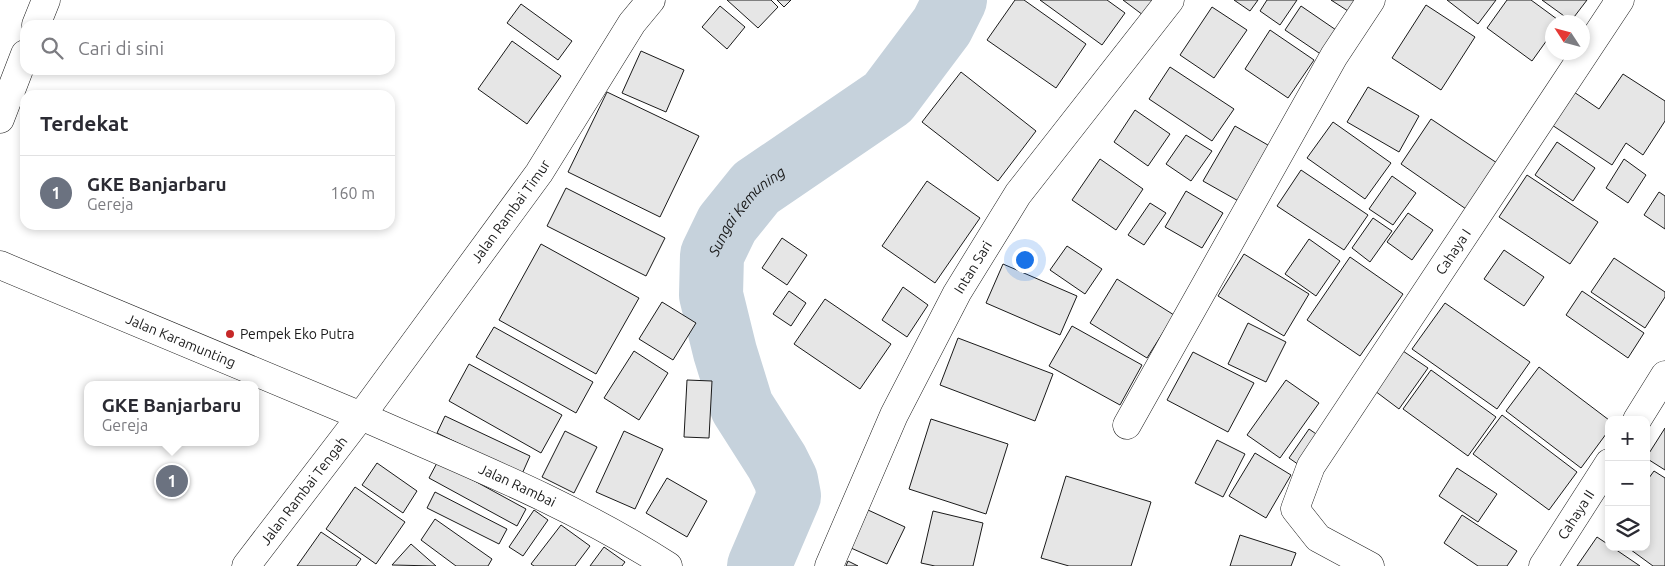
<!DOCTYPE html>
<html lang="id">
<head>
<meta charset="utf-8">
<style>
	:root { --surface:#fff; --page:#f7f7f7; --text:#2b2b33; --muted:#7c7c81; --line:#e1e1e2; --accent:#c62828 }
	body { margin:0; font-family:Ubuntu,sans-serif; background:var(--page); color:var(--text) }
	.controls { position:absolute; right:15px; bottom:15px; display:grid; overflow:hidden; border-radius:10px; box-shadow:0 2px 8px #0003 }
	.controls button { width:45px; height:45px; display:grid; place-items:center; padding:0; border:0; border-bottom:1px solid var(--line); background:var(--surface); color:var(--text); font:25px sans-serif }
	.compass { position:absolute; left:1545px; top:15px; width:45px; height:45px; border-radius:50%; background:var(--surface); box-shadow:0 2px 8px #0003; rotate:306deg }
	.you { position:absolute; left:1024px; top:259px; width:18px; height:18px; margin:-12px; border:4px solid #fff; border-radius:50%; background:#1a73e8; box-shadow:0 0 0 8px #1a73e833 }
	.badge { display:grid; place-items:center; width:32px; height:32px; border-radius:50%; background:var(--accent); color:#fff; font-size:16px; font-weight:700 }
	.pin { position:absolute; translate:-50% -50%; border:2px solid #fff; box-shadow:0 1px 5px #0006 }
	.popup { position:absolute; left:84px; top:381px; width:175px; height:65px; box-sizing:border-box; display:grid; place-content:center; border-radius:10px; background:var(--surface); filter:drop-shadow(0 1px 4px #0005); font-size:16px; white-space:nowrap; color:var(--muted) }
	.popup b { font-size:19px; color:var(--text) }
	.popup::after { content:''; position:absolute; left:50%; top:100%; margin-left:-10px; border:10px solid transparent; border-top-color:var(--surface) }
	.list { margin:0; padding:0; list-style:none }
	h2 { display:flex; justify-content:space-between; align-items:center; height:65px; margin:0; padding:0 20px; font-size:21px }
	h2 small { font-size:16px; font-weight:400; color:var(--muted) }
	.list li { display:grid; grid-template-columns:32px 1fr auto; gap:15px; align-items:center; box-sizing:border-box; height:75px; padding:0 20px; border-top:1px solid var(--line) }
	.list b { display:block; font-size:19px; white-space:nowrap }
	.list p { margin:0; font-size:16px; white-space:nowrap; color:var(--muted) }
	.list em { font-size:16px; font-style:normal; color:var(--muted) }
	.icon { flex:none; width:28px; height:28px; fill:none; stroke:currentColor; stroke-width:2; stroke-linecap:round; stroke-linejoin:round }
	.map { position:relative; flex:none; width:1665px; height:566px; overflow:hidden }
	.search { position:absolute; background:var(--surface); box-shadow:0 2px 8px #0003; left:20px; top:20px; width:375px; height:55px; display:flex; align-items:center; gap:12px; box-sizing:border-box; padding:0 18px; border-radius:15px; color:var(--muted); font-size:19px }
	.panel { position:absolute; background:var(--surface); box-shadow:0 2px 8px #0003; left:20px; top:90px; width:375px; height:140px; border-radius:15px }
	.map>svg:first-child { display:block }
</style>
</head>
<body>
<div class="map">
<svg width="1665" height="566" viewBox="0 0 1665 566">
	<rect width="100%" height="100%" fill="#fff"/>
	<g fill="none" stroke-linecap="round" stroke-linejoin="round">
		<path stroke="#c6d2dc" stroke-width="64" id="s1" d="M759 566 789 496 786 480 777 462 742 407 725 352 711 295 712 255 727 224 756 188 888 98 942 26 955 0"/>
	</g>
	<g fill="#e6e6e6" stroke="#1a1a1a">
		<polygon points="727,0 771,0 778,7 758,28"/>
		<polygon points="777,0 791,0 784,7"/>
		<polygon points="1015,0 1024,0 1086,44 1056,88 987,40"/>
		<polygon points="1040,0 1107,0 1125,13 1102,45"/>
		<polygon points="1123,0 1154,0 1143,15"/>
		<polygon points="1234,0 1258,0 1250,11"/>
		<polygon points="1267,0 1297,0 1280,25 1260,11"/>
		<polygon points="1331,0 1355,0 1348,11"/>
		<polygon points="1447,0 1496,0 1478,24"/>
		<polygon points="1507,0 1531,0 1561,22 1552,22 1552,33 1532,61 1487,28"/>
		<polygon points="1542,0 1587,0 1571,21"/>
		<polygon points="521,4 572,41 558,60 507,23"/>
		<polygon points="1426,5 1475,37 1441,90 1392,58"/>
		<polygon points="720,6 745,27 727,49 702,27"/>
		<polygon points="1301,6 1339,32 1322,55 1285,30"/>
		<polygon points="1212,7 1247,30 1214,78 1180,55"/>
		<polygon points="1270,30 1314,60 1288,98 1245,69"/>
		<polygon points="512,41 561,76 527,124 478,89"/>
		<polygon points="641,51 684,70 666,112 622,93"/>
		<polygon points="1170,67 1234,109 1212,141 1149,99"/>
		<polygon points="961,72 1036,131 998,181 922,122"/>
		<polygon points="1623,74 1665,101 1665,121 1643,155 1626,143 1612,165 1549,123 1571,90 1599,109"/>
		<polygon points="1368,87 1419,116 1399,152 1347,122"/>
		<polygon points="607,92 699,136 660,217 568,172"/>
		<polygon points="1135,110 1170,134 1148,166 1114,142"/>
		<polygon points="1431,119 1497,163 1466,209 1401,164"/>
		<polygon points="1333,122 1391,163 1365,199 1307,158"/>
		<polygon points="1235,126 1273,148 1242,203 1203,181"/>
		<polygon points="1186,135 1212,151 1191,181 1166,164"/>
		<polygon points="1557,142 1595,168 1573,201 1535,175"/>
		<polygon points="1100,159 1143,189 1116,230 1072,200"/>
		<polygon points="1624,159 1646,175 1628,203 1606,188"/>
		<polygon points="1301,170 1368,215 1344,250 1277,206"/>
		<polygon points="1527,175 1598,222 1570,264 1499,217"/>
		<polygon points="1392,176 1416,193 1393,225 1369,209"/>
		<polygon points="927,181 980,218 935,283 882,246"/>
		<polygon points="566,188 665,238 646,276 547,226"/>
		<polygon points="1186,191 1223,213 1202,248 1165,227"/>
		<polygon points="1659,192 1665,196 1665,229 1644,215"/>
		<polygon points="1150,203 1166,213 1144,245 1128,235"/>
		<polygon points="1408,213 1433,230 1412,260 1387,242"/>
		<polygon points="1373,218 1392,231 1370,262 1352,248"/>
		<polygon points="782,238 807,255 787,285 762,268"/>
		<polygon points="1309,239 1340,261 1316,296 1285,274"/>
		<polygon points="541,244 639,298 596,374 499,320"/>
		<polygon points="1067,246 1102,269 1085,294 1050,270"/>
		<polygon points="1504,250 1544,277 1524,306 1484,279"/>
		<polygon points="1244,254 1309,294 1284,336 1218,296"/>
		<polygon points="1350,257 1403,294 1360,356 1307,320"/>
		<polygon points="1614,258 1665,292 1665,297 1645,328 1591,292"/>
		<polygon points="1003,264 1077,296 1060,335 986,303"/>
		<polygon points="1117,279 1174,315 1147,358 1090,323"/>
		<polygon points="903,287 928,305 907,337 882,320"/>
		<polygon points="789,291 806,303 791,326 773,314"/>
		<polygon points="1582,291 1644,333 1628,358 1566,315"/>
		<polygon points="825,299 891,344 860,389 794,344"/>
		<polygon points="662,302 696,323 673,360 639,339"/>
		<polygon points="1445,303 1530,362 1497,409 1412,349"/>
		<polygon points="1248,323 1286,342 1266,382 1228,364"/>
		<polygon points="1072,326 1142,365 1120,405 1049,366"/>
		<polygon points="494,327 593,382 576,413 476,357"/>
		<polygon points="958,338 1053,374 1035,421 940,385"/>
		<polygon points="634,351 668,373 639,420 604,398"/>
		<polygon points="1403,351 1428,368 1399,409 1375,391"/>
		<polygon points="1193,352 1254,383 1228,432 1167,400"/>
		<polygon points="469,364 562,415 541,453 449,401"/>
		<polygon points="1539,367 1609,420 1609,430 1581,468 1506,411"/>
		<polygon points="1431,370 1496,417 1468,456 1403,409"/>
		<polygon points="687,380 712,381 709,438 684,437"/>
		<polygon points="1286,380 1319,403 1280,458 1247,435"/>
		<polygon points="1502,415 1577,472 1549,510 1473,454"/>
		<polygon points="445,416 530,456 522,474 437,433"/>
		<polygon points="931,419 1008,444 986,514 909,489"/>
		<polygon points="1665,428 1665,470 1646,458"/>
		<polygon points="1309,429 1322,438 1302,467 1289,458"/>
		<polygon points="565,431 597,447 574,493 542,477"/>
		<polygon points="624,431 663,449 635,509 596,492"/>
		<polygon points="1217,440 1245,454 1223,497 1195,483"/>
		<polygon points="1255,453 1291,475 1266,518 1229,496"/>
		<polygon points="438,461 526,509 517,526 429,478"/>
		<polygon points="377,463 417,491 403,513 362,485"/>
		<polygon points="1457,468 1497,494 1478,522 1439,496"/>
		<polygon points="1654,471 1665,478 1665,566 1653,566 1627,547 1646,547 1646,482"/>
		<polygon points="1066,476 1151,502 1131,566 1069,566 1041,558"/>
		<polygon points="667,478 707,501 687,537 646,513"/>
		<polygon points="355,487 405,522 376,564 326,529"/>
		<polygon points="435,492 507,529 499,544 427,508"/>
		<polygon points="534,510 548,520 523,556 509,547"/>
		<polygon points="868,510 905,527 887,564 851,548"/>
		<polygon points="933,511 983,523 973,566 935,566 921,563"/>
		<polygon points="1462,515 1517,551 1507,566 1478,566 1444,543"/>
		<polygon points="435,519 492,559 488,566 456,566 421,540"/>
		<polygon points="561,525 590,546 575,566 534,566 531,564"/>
		<polygon points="321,532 361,559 356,566 297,566"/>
		<polygon points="1240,535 1296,553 1291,566 1230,566"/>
		<polygon points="1597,537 1609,545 1609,547 1612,547 1640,566 1577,566"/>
		<polygon points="411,544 436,566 392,565"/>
		<polygon points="604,547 625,562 622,566 590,566"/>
		<polygon points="848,561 858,566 846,566"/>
	</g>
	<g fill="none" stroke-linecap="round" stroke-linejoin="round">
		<g stroke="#1a1a1a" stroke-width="29">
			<g id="minor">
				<polyline points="36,25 46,0"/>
				<polyline points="0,119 25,54"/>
				<path id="s2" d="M0 265 361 416 539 173 632 23 651 0"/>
				<polyline points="1637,420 1665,375"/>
				<polyline points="1127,425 1334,56 1371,0"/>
				<path id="s3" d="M1370 566 1318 538 1295 509 1311 466 1620 0"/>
				<path id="s4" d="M1543 566 1609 463"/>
			</g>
		</g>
		<g stroke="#1a1a1a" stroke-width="29">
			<g id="tertiary">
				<path id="s5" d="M246 566 361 416C465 462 572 504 668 566"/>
				<path id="s6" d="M829 566 894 415 957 293 1018 194 1170 0"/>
			</g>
		</g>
		<use href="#minor" stroke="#fff" stroke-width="28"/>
		<use href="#tertiary" stroke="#fff" stroke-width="28"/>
	</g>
	<circle fill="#c62828" stroke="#fff" stroke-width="2" cx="230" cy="334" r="5"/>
	<g text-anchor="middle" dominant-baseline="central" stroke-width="4" stroke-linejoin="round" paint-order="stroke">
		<g font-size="14" fill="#1a1a1a" stroke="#fff">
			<text stroke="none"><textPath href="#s2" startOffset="645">Jalan Rambai Timur</textPath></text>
			<text stroke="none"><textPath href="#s3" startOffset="399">Cahaya I</textPath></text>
			<text stroke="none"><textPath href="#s6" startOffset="332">Intan Sari</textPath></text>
			<text stroke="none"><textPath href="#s2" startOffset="196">Jalan Karamunting</textPath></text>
			<text stroke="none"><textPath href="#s5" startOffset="360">Jalan Rambai</textPath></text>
			<text stroke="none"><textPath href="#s5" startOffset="95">Jalan Rambai Tengah</textPath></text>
			<text stroke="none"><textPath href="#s4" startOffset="61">Cahaya II</textPath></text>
		</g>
		<g font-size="14" fill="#1a1a1a" stroke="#fff" text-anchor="start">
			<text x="240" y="334">Pempek Eko Putra</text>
		</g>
		<g font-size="15" font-style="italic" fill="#1a1a1a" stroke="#fff">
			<text stroke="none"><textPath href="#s1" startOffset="391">Sungai Kemuning</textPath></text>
		</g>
	</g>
</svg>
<div class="controls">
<button>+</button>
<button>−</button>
<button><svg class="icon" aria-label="layers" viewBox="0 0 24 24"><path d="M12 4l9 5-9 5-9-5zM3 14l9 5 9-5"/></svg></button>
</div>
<svg class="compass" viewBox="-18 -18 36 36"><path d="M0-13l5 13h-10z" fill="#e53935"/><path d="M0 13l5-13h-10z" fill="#7c7c81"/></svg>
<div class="you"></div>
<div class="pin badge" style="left:172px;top:481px;background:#6b7280">1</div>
<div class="popup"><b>GKE Banjarbaru</b>Gereja</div>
<div class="search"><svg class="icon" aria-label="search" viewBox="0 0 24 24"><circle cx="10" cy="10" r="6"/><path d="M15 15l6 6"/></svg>Cari di sini</div>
<section class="panel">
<h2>Terdekat<small></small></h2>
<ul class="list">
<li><span class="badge" style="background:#6b7280">1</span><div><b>GKE Banjarbaru</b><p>Gereja</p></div><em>160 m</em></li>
</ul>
</section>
</div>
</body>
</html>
